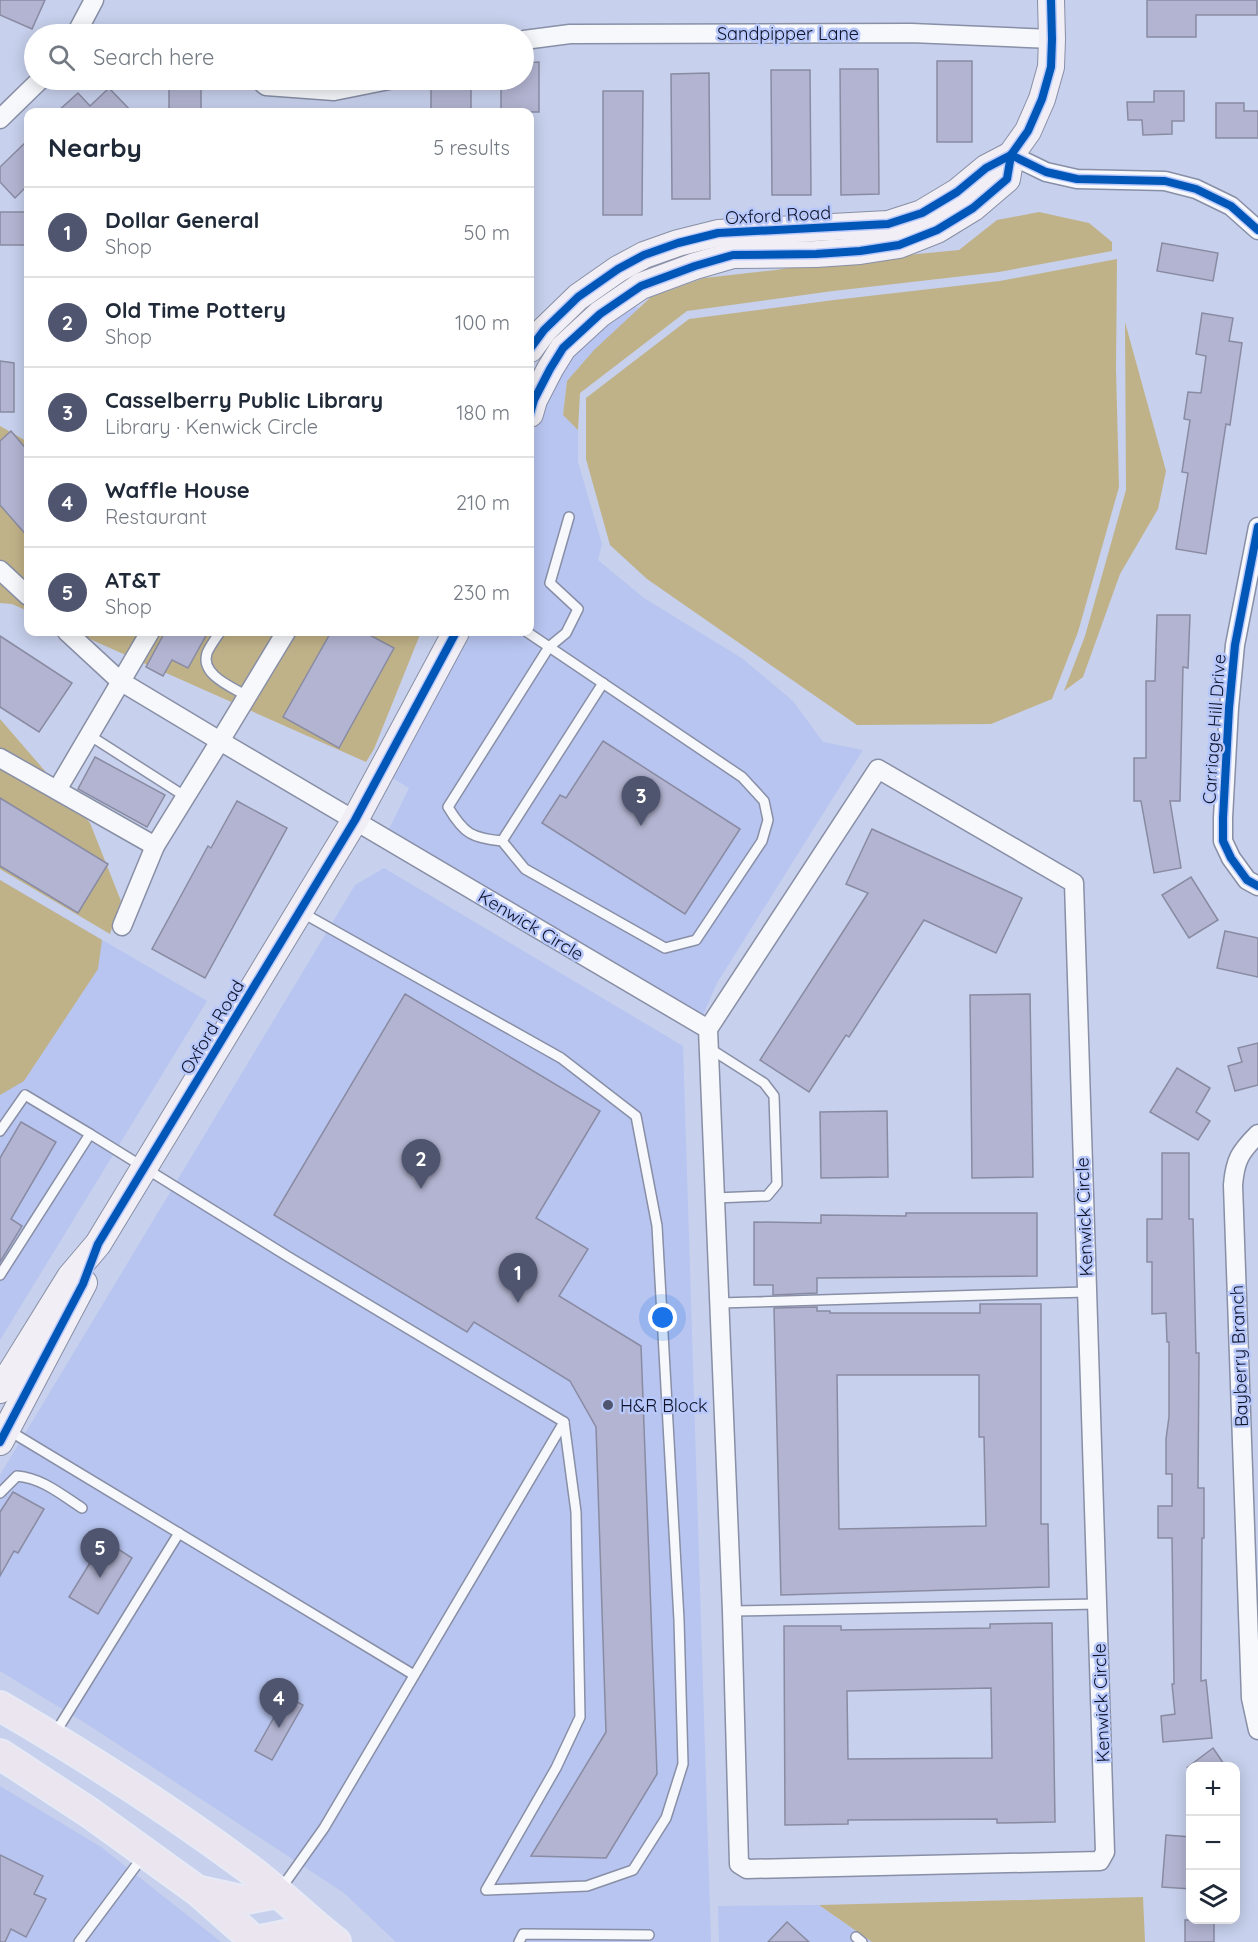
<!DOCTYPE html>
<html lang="en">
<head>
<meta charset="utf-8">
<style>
	:root { --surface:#fff; --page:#f6f6f7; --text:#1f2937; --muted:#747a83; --line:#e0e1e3; --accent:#4f556e }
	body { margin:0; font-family:Quicksand,sans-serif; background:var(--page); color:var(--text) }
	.controls { position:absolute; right:18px; bottom:18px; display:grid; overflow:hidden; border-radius:12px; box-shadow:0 3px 15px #0003 }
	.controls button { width:54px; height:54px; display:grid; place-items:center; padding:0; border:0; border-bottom:2px solid var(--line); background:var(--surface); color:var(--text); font:30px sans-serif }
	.you { position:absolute; left:663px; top:1318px; width:21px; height:21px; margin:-15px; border:4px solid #fff; border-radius:50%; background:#1a73e8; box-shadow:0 0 0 9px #1a73e833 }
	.badge { display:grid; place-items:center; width:39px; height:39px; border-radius:50%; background:var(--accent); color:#fff; font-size:20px; font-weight:700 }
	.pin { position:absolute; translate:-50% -50px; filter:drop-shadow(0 2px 3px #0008) }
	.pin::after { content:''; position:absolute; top:32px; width:21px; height:18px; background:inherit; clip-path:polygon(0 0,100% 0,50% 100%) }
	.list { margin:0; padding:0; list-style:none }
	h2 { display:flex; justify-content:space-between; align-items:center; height:78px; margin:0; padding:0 24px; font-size:26px }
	h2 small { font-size:20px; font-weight:400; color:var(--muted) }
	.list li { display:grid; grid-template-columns:39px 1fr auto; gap:18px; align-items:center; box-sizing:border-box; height:90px; padding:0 24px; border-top:2px solid var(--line) }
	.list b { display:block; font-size:22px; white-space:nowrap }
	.list p { margin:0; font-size:20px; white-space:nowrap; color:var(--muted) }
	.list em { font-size:20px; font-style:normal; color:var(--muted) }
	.icon { flex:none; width:33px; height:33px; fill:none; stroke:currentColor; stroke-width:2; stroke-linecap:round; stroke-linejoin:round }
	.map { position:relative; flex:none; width:1258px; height:1942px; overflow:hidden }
	.search { position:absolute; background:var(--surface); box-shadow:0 3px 15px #0003; left:24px; top:24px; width:510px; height:66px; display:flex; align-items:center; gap:15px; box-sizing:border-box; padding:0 21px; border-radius:33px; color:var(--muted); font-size:22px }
	.panel { position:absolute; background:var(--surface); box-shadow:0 3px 15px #0003; left:24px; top:108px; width:510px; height:528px; border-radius:12px }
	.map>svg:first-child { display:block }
</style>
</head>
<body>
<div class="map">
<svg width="1258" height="1942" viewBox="0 0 1258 1942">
	<rect width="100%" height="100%" fill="#c7d0ec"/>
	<g fill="#b8c5f0">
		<polygon points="630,306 640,308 594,351 567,381 563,415 578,430 578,462 602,544 598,560 644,598 743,659 793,701 823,742 863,750 717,983 703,1015 389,829 409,788 389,776 467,632 530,632 530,457 534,433 542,405 570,355"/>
		<polygon points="384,868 683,1046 711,1942 396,1942 344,1893 90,1726 0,1671 0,1475 355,885"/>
		<polygon points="0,880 207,1001 0,1340"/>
		<polygon points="0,1786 101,1847 221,1942 0,1942"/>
		<polygon points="819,1905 872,1942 719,1942 718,1906"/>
	</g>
	<g fill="#c0b288">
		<polygon points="1039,212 1089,223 1112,242 1112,251 999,272 833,291 687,311 580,393 578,430 563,415 567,381 594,350 651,297 704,278 776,270 803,265 959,250 997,220"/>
		<polygon points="1117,259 1116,369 1119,487 1078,632 1052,699 991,724 857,725 647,579 610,545 586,459 586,398 689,319 834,300 1000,281"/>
		<polygon points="1125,322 1166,471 1158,509 1120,574 1083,677 1064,691 1085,636 1126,490"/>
		<polygon points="0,426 28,442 28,611 12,604 0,603"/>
		<polygon points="74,632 421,632 374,749 366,762"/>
		<polygon points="0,719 90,823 121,901 110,934 0,869"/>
		<polygon points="0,880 102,940 98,969 24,1081 0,1095"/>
		<polygon points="1143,1897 1145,1942 872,1942 819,1905"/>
	</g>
	<g fill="#b3b4d1" stroke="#898ba2" stroke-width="1.5" fill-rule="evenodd">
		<polygon points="0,0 45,0 32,29 0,15"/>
		<polygon points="1147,0 1257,0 1257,15 1196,15 1196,37 1147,37"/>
		<rect x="937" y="61" width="35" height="81"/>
		<polygon points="539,62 539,112 501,112 501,80 524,80 524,63"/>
		<polygon points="840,69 878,69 879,194 841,195"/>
		<polygon points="771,70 810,70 811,195 772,195"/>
		<polygon points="709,73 710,199 672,199 671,74"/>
		<rect x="169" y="80" width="32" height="32"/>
		<rect x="431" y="80" width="40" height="32"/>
		<polygon points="109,88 132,112 57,112 78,93 90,106"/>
		<polygon points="603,91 643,91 642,215 603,215"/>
		<polygon points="1154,91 1184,91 1184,121 1172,121 1172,134 1143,135 1142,120 1128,120 1127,102 1154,102"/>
		<polygon points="1216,103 1244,103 1244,111 1258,111 1258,138 1216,138"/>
		<polygon points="28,140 28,185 15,198 0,182 0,167"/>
		<rect x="0" y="212" width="28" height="33"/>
		<polygon points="1162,243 1218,253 1213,281 1157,271"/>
		<polygon points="1202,313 1233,318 1229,341 1242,343 1230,425 1226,424 1206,554 1176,549 1188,473 1182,472 1190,420 1184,419 1188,392 1201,393 1206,356 1196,354"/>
		<polygon points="0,361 14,363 14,412 0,412"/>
		<polygon points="11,431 28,451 28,537 0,505 0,441"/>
		<polygon points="1157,615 1190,615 1188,668 1183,667 1180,801 1170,801 1181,868 1154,873 1141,801 1134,801 1134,758 1146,758 1146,681 1155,681"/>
		<polygon points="165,632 208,632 188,668 172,660 163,676 146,667"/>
		<polygon points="331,632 364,632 394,648 339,748 283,717"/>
		<polygon points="0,636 72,683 39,732 0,707"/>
		<polygon points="603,741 740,829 685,914 542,823 560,795 566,798"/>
		<polygon points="95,757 165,795 147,827 78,789"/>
		<polygon points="0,798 108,864 78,913 0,866"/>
		<polygon points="237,801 287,828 205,978 152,949 208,846 211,848"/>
		<polygon points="872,829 1022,898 996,953 924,920 849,1037 846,1035 809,1092 760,1060 868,893 846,884"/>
		<polygon points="1191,877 1218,920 1189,938 1162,895"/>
		<polygon points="1225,931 1258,938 1258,977 1217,968"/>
		<polygon points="405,994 600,1111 536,1218 588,1249 559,1296 641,1346 657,1774 606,1858 531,1856 606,1732 596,1427 570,1381 474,1322 467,1332 274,1215"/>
		<polygon points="1030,994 1033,1177 972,1178 970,995"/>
		<polygon points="1258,1043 1258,1085 1235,1091 1228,1066 1242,1062 1238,1048"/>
		<polygon points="1177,1068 1210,1088 1196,1112 1210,1121 1198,1140 1150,1112"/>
		<polygon points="887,1111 888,1177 821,1178 820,1112"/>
		<polygon points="21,1122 56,1142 11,1219 22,1226 0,1262 0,1158"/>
		<polygon points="1162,1153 1189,1153 1189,1219 1193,1219 1196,1353 1199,1353 1198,1488 1204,1488 1204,1538 1202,1538 1201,1681 1206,1680 1212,1738 1163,1742 1161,1716 1175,1714 1172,1684 1174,1684 1172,1538 1158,1538 1158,1506 1172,1506 1172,1474 1166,1474 1166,1439 1169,1417 1169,1342 1167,1342 1166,1313 1152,1314 1152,1262 1147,1262 1147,1219 1162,1219"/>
		<polygon points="906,1213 1037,1213 1037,1276 817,1278 817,1293 773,1295 773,1285 754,1285 754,1222 821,1223 821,1215 906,1216"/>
		<path d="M980 1304H1041V1524H1048L1049 1587 781 1595 774 1308 817 1307V1311H830V1313H980ZM837 1375H979V1437H984L986 1526 839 1529Z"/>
		<polygon points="13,1492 44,1509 18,1553 14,1551 0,1576 0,1512"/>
		<polygon points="104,1540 132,1558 98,1614 69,1597"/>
		<path d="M1052 1623 1055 1822 997 1823V1819L848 1820V1824L785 1825 784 1626H841V1630L990 1628V1624ZM991 1688 992 1758 848 1759 847 1691Z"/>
		<polygon points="286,1696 303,1705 272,1760 255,1751"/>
		<polygon points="1213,1748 1226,1767 1188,1767"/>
		<polygon points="1166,1835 1191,1837 1191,1889 1162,1887"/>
		<polygon points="0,1855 43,1876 34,1894 46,1899 26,1937 11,1929 5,1942 0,1942"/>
		<rect x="1185" y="1920" width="29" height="22"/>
		<polygon points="787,1922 809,1942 768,1942"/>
	</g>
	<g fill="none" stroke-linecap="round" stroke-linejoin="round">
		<g stroke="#888fa6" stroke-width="12">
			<g id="lane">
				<path d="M220 632C216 638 210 646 207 653 200 675 232 687 247 696"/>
				<path d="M527 632 742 777 764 801 768 820 762 841 696 940 665 948 525 869 502 841C472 838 464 834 448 807L549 647 566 633 578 609 550 583 569 517"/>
				<polyline points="89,735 186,797"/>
				<polyline points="502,841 603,683"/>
				<polyline points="301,912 561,1058 636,1116 657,1226 679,1620 683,1764 666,1818 633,1870 587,1886 486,1890 556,1768 580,1717 576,1512 564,1422"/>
				<polyline points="709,1048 764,1083 774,1096 777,1184 767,1196 715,1198"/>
				<polyline points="0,1131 25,1095 90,1134"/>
				<polyline points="0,1275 90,1134 287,1256 564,1422 324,1828 280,1890"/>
				<polyline points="719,1303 1086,1292"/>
				<polyline points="8,1430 414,1675"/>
				<path d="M0 1493 17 1476C42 1478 62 1495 82 1508"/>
				<polyline points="732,1611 1098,1604"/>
				<polyline points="54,1735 179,1533"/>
				<polyline points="856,1937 862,1942"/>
				<polyline points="79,1942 144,1855"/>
				<polyline points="519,1942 523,1934 649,1935"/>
			</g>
		</g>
		<g stroke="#888fa6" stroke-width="21">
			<g id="street">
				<polyline points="76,34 94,0"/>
				<polyline points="524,40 570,34 911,33 1052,39"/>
				<polyline points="259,80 266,86 334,91 389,80"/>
				<polyline points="0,119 40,80"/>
				<polyline points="1011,155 1046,172 1077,179 1165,181 1196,189 1231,206 1258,230"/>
				<polyline points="1258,527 1235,645 1229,708 1223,818 1223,841 1231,858 1247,880 1258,886"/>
				<polyline points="0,570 28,596"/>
				<polyline points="67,632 120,681 220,741 286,632"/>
				<polyline points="0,758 155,846 220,741 708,1029 732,1611 739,1864 747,1869 1100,1861 1105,1852 1074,883 878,769 708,1029"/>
				<polyline points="57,790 150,632"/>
				<polyline points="122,926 155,846"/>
				<path d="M1258 1134C1240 1152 1235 1160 1233 1185L1251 1698 1258 1730"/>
			</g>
		</g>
		<g stroke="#888fa6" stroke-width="28">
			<g id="secondary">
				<polyline points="530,349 544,330 578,297 618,269 644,255 678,243 718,233 888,224 922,213 957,192 986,168 1011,155"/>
				<polyline points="530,414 534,400 550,369 563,348 600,314 641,286 695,266 733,255 816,254 860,251 899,245 937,230 973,208 1007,179 1011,155 1028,131 1042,99 1051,67 1052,39 1051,0"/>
				<polyline points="0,1390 70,1277 98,1244 355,820 456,632"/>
				<polyline points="0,1442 84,1283"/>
			</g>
		</g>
		<g stroke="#e6eaf6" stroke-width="32">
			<g id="primary">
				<path d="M0 1706C84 1755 167 1808 245 1866 277 1889 305 1918 336 1942"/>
				<polyline points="0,1754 90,1813 198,1891 256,1942"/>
				<polyline points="200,1891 241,1900 278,1893"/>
				<polyline points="255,1941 285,1935 306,1942"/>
			</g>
		</g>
		<use href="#lane" stroke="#f7f8fc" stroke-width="9"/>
		<use href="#street" stroke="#f7f8fc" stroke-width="18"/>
		<use href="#secondary" stroke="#f1eff5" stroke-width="26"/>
		<use href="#primary" stroke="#eae5ef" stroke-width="28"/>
		<g stroke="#b8c8fb" stroke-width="11">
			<g id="cycleway">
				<polyline points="1011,155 1046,172 1077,179 1165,181 1196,189 1231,206 1258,230"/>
				<polyline points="530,349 544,330 578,297 618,269 644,255 678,243 718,233 888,224 922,213 957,192 986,168 1011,155"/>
				<polyline points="530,414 534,400 550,369 563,348 600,314 641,286 695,266 733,255 816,254 860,251 899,245 937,230 973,208 1007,179 1011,155 1028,131 1042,99 1051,67 1052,39 1051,0"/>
				<polyline points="1258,527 1235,645 1229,708 1223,818 1223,841 1231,858 1247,880 1258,886"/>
				<polyline points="0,1442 83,1284 98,1244 355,820 456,632"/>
			</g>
		</g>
		<use href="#cycleway" stroke="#0057b8" stroke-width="8"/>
	</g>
	<circle fill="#4f556e" stroke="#b8c8fb" stroke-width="2" cx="608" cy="1405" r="6"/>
	<g text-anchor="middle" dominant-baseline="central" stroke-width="5" stroke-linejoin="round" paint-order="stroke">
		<g font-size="18" fill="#0e132a" stroke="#b8c8fb">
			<text x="788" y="33">Sandpipper Lane</text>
			<text transform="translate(778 215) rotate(-3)">Oxford Road</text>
			<text transform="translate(1214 729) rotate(-86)">Carriage Hill Drive</text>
			<text transform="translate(531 925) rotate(31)">Kenwick Circle</text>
			<text transform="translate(212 1027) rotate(-59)">Oxford Road</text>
			<text transform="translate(1084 1217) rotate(-92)">Kenwick Circle</text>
			<text transform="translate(1239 1356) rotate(-92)">Bayberry Branch</text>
			<text transform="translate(1101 1703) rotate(-92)">Kenwick Circle</text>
		</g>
		<g font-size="18" fill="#0e132a" stroke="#b8c8fb" text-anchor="start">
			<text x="620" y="1405">H&amp;R Block</text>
		</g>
	</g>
</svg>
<div class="controls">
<button>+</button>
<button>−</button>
<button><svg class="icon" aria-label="layers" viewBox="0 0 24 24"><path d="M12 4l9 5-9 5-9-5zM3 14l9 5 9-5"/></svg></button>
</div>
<div class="you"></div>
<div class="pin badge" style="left:518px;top:1303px">1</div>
<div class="pin badge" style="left:421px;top:1189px">2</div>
<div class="pin badge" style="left:641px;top:826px">3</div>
<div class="pin badge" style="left:279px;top:1728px">4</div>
<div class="pin badge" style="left:100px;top:1578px">5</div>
<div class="search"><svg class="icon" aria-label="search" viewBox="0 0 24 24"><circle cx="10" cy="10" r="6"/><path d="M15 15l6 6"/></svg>Search here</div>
<section class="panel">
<h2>Nearby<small>5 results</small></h2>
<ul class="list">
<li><span class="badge">1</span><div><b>Dollar General</b><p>Shop</p></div><em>50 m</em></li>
<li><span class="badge">2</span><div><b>Old Time Pottery</b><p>Shop</p></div><em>100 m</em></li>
<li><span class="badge">3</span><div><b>Casselberry Public Library</b><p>Library · Kenwick Circle</p></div><em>180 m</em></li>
<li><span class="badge">4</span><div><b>Waffle House</b><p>Restaurant</p></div><em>210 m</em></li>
<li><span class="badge">5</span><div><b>AT&amp;T</b><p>Shop</p></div><em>230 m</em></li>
</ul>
</section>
</div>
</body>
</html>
